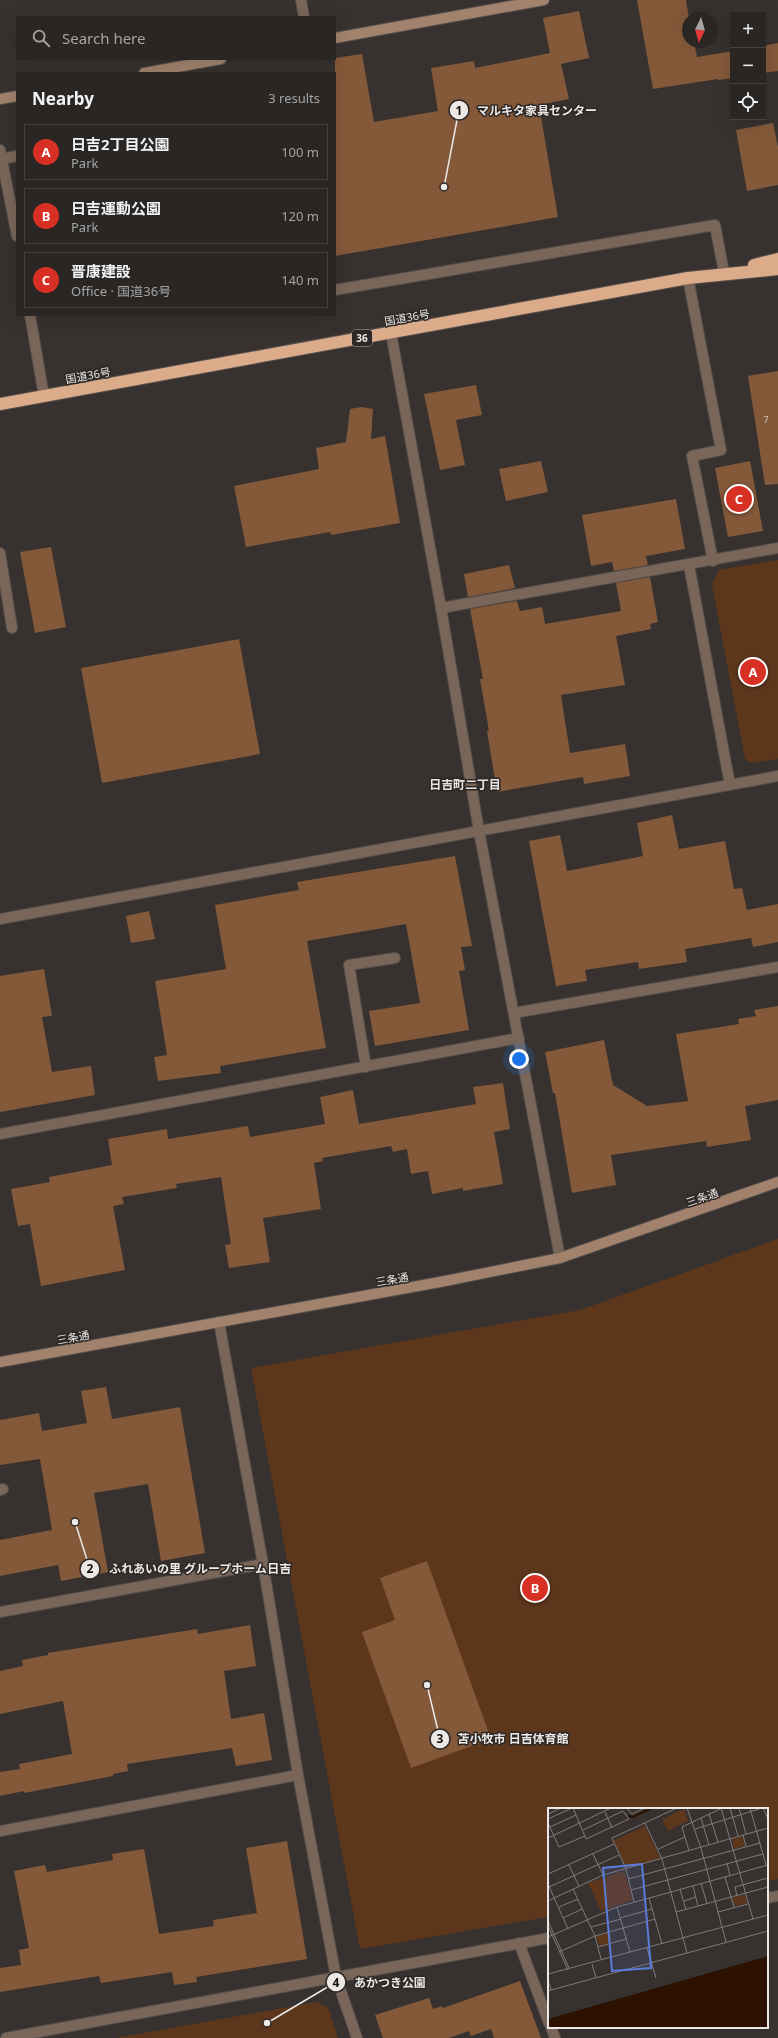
<!DOCTYPE html>
<html lang="en">
<head>
<meta charset="utf-8">
<style>
	:root { --surface:#292623; --page:#353230; --text:#f1f3f6; --muted:#a5a5a6; --line:#454341; --accent:#d93025 }
	body { margin:0; font-family:"Noto Sans","Noto Sans JP",sans-serif; background:var(--page); color:var(--text) }
	.controls { position:absolute; right:12px; top:12px; display:grid; overflow:hidden; border-radius:0px; box-shadow:0 4px 16px #0002 }
	.controls button { width:36px; height:36px; display:grid; place-items:center; padding:0; border:0; border-bottom:1px solid var(--line); background:var(--surface); color:var(--text); font:20px sans-serif }
	.compass { position:absolute; left:682px; top:12px; width:36px; height:36px; border-radius:50%; background:var(--surface); box-shadow:0 4px 16px #0002; rotate:185deg }
	.you { position:absolute; left:519px; top:1059px; width:14px; height:14px; margin:-10px; border:3px solid #fff; border-radius:50%; background:#1a73e8; box-shadow:0 0 0 6px #1a73e833 }
	.badge { display:grid; place-items:center; width:26px; height:26px; border-radius:50%; background:var(--accent); color:#fff; font-size:13px; font-weight:700 }
	.pin { position:absolute; translate:-50% -50%; border:2px solid #fff; box-shadow:0 1px 4px #0006 }
	.list { margin:0; padding:0; list-style:none }
	h2 { display:flex; justify-content:space-between; align-items:center; height:52px; margin:0; padding:0 16px; font-size:17px }
	h2 small { font-size:13px; font-weight:400; color:var(--muted) }
	.list li { display:grid; grid-template-columns:26px 1fr auto; gap:12px; align-items:center; box-sizing:border-box; height:56px; margin:0 8px 8px; padding:0 8px; border:1px solid var(--line); border-radius:0px }
	.list b { display:block; font-size:15px; white-space:nowrap }
	.list p { margin:0; font-size:13px; white-space:nowrap; color:var(--muted) }
	.list em { font-size:13px; font-style:normal; color:var(--muted) }
	.icon { flex:none; width:22px; height:22px; fill:none; stroke:currentColor; stroke-width:2; stroke-linecap:round; stroke-linejoin:round }
	.map { position:relative; flex:none; width:778px; height:2038px; overflow:hidden }
	.search { position:absolute; background:var(--surface); box-shadow:0 4px 16px #0002; left:16px; top:16px; width:320px; height:44px; display:flex; align-items:center; gap:10px; box-sizing:border-box; padding:0 14px; border-radius:0px; color:var(--muted); font-size:15px }
	.panel { position:absolute; background:var(--surface); box-shadow:0 4px 16px #0002; left:16px; top:72px; width:320px; height:244px; border-radius:0px }
	.map>svg:first-child { display:block }
</style>
</head>
<body>
<div class="map">
<svg width="778" height="2038" viewBox="0 0 778 2038">
	<rect width="100%" height="100%" fill="#37322f"/>
	<g fill="#5c371c">
		<polygon points="778,560 778,759 752,763 745,759 712,585 719,570"/>
		<polygon points="778,1239 778,1879 767,1881 767,1809 549,1809 549,1917 360,1949 251,1368 580,1310"/>
		<polygon points="316,2002 328,2007 338,2038 116,2038"/>
	</g>
	<g fill="#84593a">
		<polygon points="637,0 686,0 689,18 688,42 694,42 697,57 733,51 733,78 718,80 718,79 653,89"/>
		<polygon points="579,11 589,58 561,64 569,99 539,105 558,217 335,256 335,58 362,54 374,122 438,111 431,68 474,61 475,68 550,53 543,18"/>
		<polygon points="778,43 778,71 763,73 763,46"/>
		<polygon points="773,123 778,147 778,185 747,191 736,130"/>
		<polygon points="778,371 778,484 765,485 748,376"/>
		<polygon points="476,385 482,415 456,420 465,465 440,470 424,394"/>
		<polygon points="361,407 373,409 371,439 385,436 400,523 331,535 330,532 246,547 234,486 319,469 316,448 346,442 350,409"/>
		<polygon points="541,461 548,492 506,501 499,469"/>
		<polygon points="750,461 763,531 728,537 715,468"/>
		<polygon points="676,499 685,549 646,556 648,565 614,571 612,562 591,566 582,515"/>
		<polygon points="51,547 66,627 35,633 20,552"/>
		<polygon points="509,565 515,588 468,597 464,574"/>
		<polygon points="650,577 658,622 650,624 651,629 616,636 625,685 561,695 570,753 625,744 630,776 584,784 583,777 497,792 487,731 489,731 480,679 483,679 470,609 517,601 520,611 542,607 545,624 621,611 616,583"/>
		<polygon points="239,639 260,754 102,783 81,668"/>
		<polygon points="672,815 679,849 725,841 734,889 742,888 747,910 778,904 778,942 753,947 751,938 685,949 687,962 639,969 638,962 585,970 587,981 556,986 529,841 560,835 567,871 643,856 637,823"/>
		<polygon points="455,856 472,946 461,947 465,970 459,971 469,1030 375,1046 369,1011 420,1003 406,924 307,941 326,1048 220,1066 221,1073 158,1081 154,1057 167,1055 155,981 226,969 215,905 299,890 297,882"/>
		<polygon points="149,911 155,939 131,943 126,916"/>
		<polygon points="44,969 52,1016 42,1017 52,1072 91,1066 95,1095 0,1112 0,976"/>
		<polygon points="778,1006 778,1100 745,1106 751,1140 707,1147 706,1141 611,1155 616,1185 572,1193 555,1093 553,1093 545,1052 604,1040 613,1085 647,1106 688,1101 676,1034 739,1024 738,1019 756,1016 754,1010"/>
		<polygon points="503,1083 510,1129 494,1132 503,1184 463,1191 463,1188 432,1194 428,1171 411,1174 407,1149 393,1152 391,1146 322,1158 323,1161 314,1163 321,1209 263,1218 270,1262 229,1268 225,1245 231,1244 221,1177 176,1184 177,1188 122,1197 124,1204 113,1206 125,1270 41,1286 30,1224 18,1226 11,1189 50,1182 49,1177 112,1165 108,1139 167,1129 168,1139 248,1126 250,1137 325,1124 320,1097 353,1090 359,1124 476,1104 473,1087"/>
		<polygon points="106,1387 112,1419 180,1407 205,1553 161,1561 148,1484 94,1493 108,1572 61,1581 58,1565 0,1576 0,1540 52,1530 40,1459 0,1465 0,1420 39,1413 42,1431 87,1423 81,1391"/>
		<polygon points="427,1561 491,1739 411,1768 362,1632 395,1620 380,1578"/>
		<polygon points="250,1625 256,1666 224,1671 231,1719 264,1713 272,1760 236,1766 232,1748 127,1764 128,1771 113,1774 113,1776 24,1793 24,1791 0,1796 0,1772 20,1769 19,1764 72,1754 63,1701 0,1714 0,1671 23,1666 22,1660 48,1655 48,1653 197,1629 198,1634"/>
		<polygon points="287,1841 307,1959 196,1977 197,1982 174,1985 172,1972 101,1983 99,1976 0,1992 0,1968 21,1965 19,1950 29,1948 14,1871 45,1865 47,1872 113,1860 112,1854 144,1849 159,1934 214,1926 213,1920 257,1913 246,1848"/>
		<polygon points="520,1981 541,2038 494,2038 491,2029 471,2036 469,2031 449,2038 383,2038 375,2015 429,1998 433,2009 442,2006 443,2008"/>
	</g>
	<g fill="none" stroke-linecap="round" stroke-linejoin="round">
		<g stroke="#544f4c" stroke-width="12">
			<g id="lane">
				<polyline points="301,0 304,17"/>
				<polyline points="1,159 17,156"/>
				<polyline points="688,278 721,450 692,456 713,561"/>
				<polyline points="335,290 715,225 724,273"/>
				<polyline points="0,553 12,628"/>
				<polyline points="366,1067 349,965 395,958"/>
				<polyline points="0,1490 3,1489"/>
				<polyline points="519,1943 549,2023"/>
				<polyline points="551,2027 555,2038"/>
			</g>
		</g>
		<g stroke="#544f4c" stroke-width="12">
			<g id="street">
				<polyline points="0,150 17,236"/>
				<polyline points="30,315 44,396"/>
				<polyline points="391,333 441,608 479,831 560,1258"/>
				<polyline points="689,565 730,785"/>
				<polyline points="441,608 778,548"/>
				<polyline points="0,919 778,776"/>
				<polyline points="514,1013 778,967"/>
				<polyline points="0,1134 519,1038"/>
				<polyline points="219,1322 263,1564 298,1775 336,1977 357,2038"/>
				<polyline points="0,1612 263,1564"/>
				<polyline points="0,1831 298,1775"/>
				<polyline points="767,1898 778,1896"/>
				<polyline points="6,2038 549,1938"/>
			</g>
		</g>
		<g stroke="#544f4c" stroke-width="12">
			<g id="secondary">
				<polyline points="335,38 544,0"/>
				<polyline points="144,73 221,59"/>
				<polyline points="0,99 17,96"/>
				<polyline points="0,1362 440,1282 560,1258 778,1182"/>
			</g>
		</g>
		<g stroke="#544f4c" stroke-width="14">
			<g id="highway">
				<polyline points="754,265 778,259"/>
				<polyline points="0,404 688,278 778,269"/>
			</g>
		</g>
		<use href="#lane" stroke="#7a6659" stroke-width="10"/>
		<use href="#street" stroke="#7a6659" stroke-width="10"/>
		<use href="#secondary" stroke="#a2826d" stroke-width="10"/>
		<use href="#highway" stroke="#dbab8a" stroke-width="12"/>
	</g>
	<g text-anchor="middle" dominant-baseline="central" stroke-width="3" stroke-linejoin="round" paint-order="stroke">
		<g font-size="9" fill="#d1c4bb">
			<text x="766" y="419">7</text>
		</g>
		<rect fill="#2d2825" stroke="#b2aeac" stroke-width="1" x="352" y="330" width="20" height="16" rx="3"/>
		<g font-size="10" font-weight="bold" fill="#ebe8e6">
			<text x="362" y="338">36</text>
		</g>
		<g font-size="11" fill="#ebe8e6" stroke="#2d2825">
			<text transform="translate(407 317) rotate(-10)">国道36号</text>
			<text transform="translate(88 375) rotate(-10)">国道36号</text>
			<text transform="translate(702 1197) rotate(-19)">三条通</text>
			<text transform="translate(392 1279) rotate(-10)">三条通</text>
			<text transform="translate(73 1337) rotate(-10)">三条通</text>
		</g>
		<g font-size="12" font-weight="bold" fill="#e7e1dd" stroke="#2d2825">
			<text x="465" y="784">日吉町二丁目</text>
		</g>
	</g>
	<g transform="translate(548 1808)">
		<rect width="220" height="220" fill="#37322f"/>
		<path d="M136 1 140 13 120 23 114 11ZM97 18 112 50 78 60 66 32ZM194 28 197 38 186 41 184 31ZM76 63 85 92 53 103 40 75ZM197 87 199 95 187 98 184 90ZM62 125 64 134 51 138 48 128Z" fill="#5c371c"/>
		<path d="M220 148V220H0V211Z" fill="#2c1000"/>
		<path fill="none" stroke="#2c1000" stroke-width="2" d="M80 8 85 9 104 0"/>
		<path fill="none" stroke="#7f7b78" stroke-width="1" d="M25 0 38 31 81 11 75 3 35 22M79 0 84 6 97 0M139 0 153 40 178 134M173 0 205 111M182 0 190 28M191 0 198 26M202 0 218 57M215 0 220 11M57 4 64 20M0 6 13 0M161 6 170 34M153 10 161 37M0 11 24 0M0 15 11 39 37 28M97 15 114 51 139 145M2 19 28 7M147 21 214 0M195 27 198 39M0 30 63 0M110 41 137 29M141 43 134 19 174 0M45 46 55 67M179 55 182 68M21 57 31 78M0 66 66 36M177 69 186 99M80 71 212 35M153 75 159 96M0 76 20 121M145 78 150 98M1 79 71 47M25 81 47 128 53 151M132 81 138 102M83 82 215 46M189 88 187 79 220 70M101 90 114 136M0 93 55 67 220 20M136 93 148 89M86 94 78 61 64 30 129 0M11 99 30 91M69 99 82 144M128 104 220 79M170 104 200 96M15 110 34 101M72 110 104 101M0 113 21 160M0 118 20 162M43 119 73 111M0 129 69 99 220 57M50 139 78 131M99 140 108 170M11 144 47 128 107 111M44 156 48 170M0 166 220 107M0 172 3 182 0 183M3 182 220 123"/>
		<path fill="#5b7cdc" fill-opacity="0.15" stroke="#5b7cdc" stroke-width="2" d="M94 56 103 160 64 163 55 60Z"/>
		<rect width="220" height="220" fill="none" stroke="#ebe8e6" stroke-width="2"/>
	</g>
	<path fill="none" stroke="#ebe8e6" stroke-width="1.5" d="M444 187L459 110M75 1522L90 1569M427 1685L440 1739M267 2023L336 1982"/>
	<g fill="#ebe8e6" stroke="#2d2825" stroke-width="1.5">
		<circle cx="444" cy="187" r="4"/>
		<circle cx="75" cy="1522" r="4"/>
		<circle cx="427" cy="1685" r="4"/>
		<circle cx="267" cy="2023" r="4"/>
		<circle cx="459" cy="110" r="10"/>
		<circle cx="90" cy="1569" r="10"/>
		<circle cx="440" cy="1739" r="10"/>
		<circle cx="336" cy="1982" r="10"/>
	</g>
	<g font-size="12" text-anchor="middle" font-weight="bold" fill="#111">
		<text x="459" y="115">1</text>
		<text x="90" y="1573">2</text>
		<text x="440" y="1743">3</text>
		<text x="336" y="1987">4</text>
	</g>
	<g font-size="12" text-anchor="middle" font-weight="bold" fill="#ebe8e6" stroke="#2d2825" stroke-width="3" stroke-linejoin="round" paint-order="stroke">
		<text x="537" y="115">マルキタ家具センター</text>
		<text x="200" y="1573">ふれあいの里 グループホーム日吉</text>
		<text x="513" y="1743">苫小牧市 日吉体育館</text>
		<text x="390" y="1987">あかつき公園</text>
	</g>
</svg>
<div class="controls">
<button>+</button>
<button>−</button>
<button><svg class="icon" aria-label="locate" viewBox="0 0 24 24"><circle cx="12" cy="12" r="6"/><path d="M12 2v4M12 18v4M2 12h4M18 12h4"/></svg></button>
</div>
<svg class="compass" viewBox="-18 -18 36 36"><path d="M0-13l5 13h-10z" fill="#e53935"/><path d="M0 13l5-13h-10z" fill="#a5a5a6"/></svg>
<div class="you"></div>
<div class="pin badge" style="left:753px;top:672px">A</div>
<div class="pin badge" style="left:535px;top:1588px">B</div>
<div class="pin badge" style="left:739px;top:499px">C</div>
<div class="search"><svg class="icon" aria-label="search" viewBox="0 0 24 24"><circle cx="10" cy="10" r="6"/><path d="M15 15l6 6"/></svg>Search here</div>
<section class="panel">
<h2>Nearby<small>3 results</small></h2>
<ul class="list">
<li><span class="badge">A</span><div><b>日吉2丁目公園</b><p>Park</p></div><em>100 m</em></li>
<li><span class="badge">B</span><div><b>日吉運動公園</b><p>Park</p></div><em>120 m</em></li>
<li><span class="badge">C</span><div><b>晋康建設</b><p>Office · 国道36号</p></div><em>140 m</em></li>
</ul>
</section>
</div>
</body>
</html>
